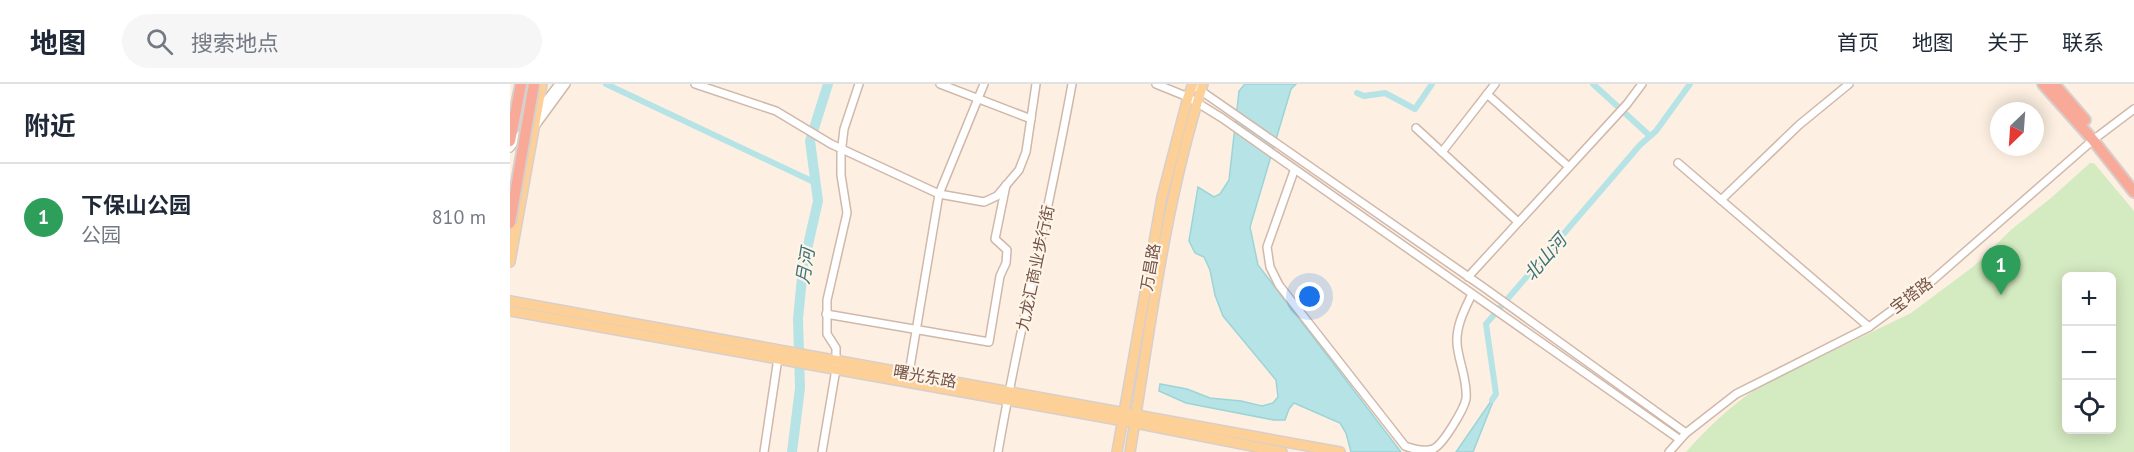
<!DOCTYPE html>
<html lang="zh">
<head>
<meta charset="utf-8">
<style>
	:root { --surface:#fff; --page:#f6f6f7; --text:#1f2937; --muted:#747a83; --line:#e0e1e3; --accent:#0f766e }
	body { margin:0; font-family:"PT Sans","Noto Sans SC",sans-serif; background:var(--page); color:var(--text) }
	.controls { position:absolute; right:18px; bottom:18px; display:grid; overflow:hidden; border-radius:9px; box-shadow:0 3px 15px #0003 }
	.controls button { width:54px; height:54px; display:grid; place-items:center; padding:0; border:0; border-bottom:2px solid var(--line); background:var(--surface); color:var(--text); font:30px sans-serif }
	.compass { position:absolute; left:1480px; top:18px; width:54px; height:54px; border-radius:50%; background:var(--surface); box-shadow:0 3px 15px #0003; rotate:205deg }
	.you { position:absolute; left:800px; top:213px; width:21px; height:21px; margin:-15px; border:4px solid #fff; border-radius:50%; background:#1a73e8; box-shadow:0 0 0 9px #1a73e833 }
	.badge { display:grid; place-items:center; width:39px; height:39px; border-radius:50%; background:var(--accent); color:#fff; font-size:20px; font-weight:700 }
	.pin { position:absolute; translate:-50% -50px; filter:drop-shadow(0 2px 3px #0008) }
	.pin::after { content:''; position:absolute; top:32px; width:21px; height:18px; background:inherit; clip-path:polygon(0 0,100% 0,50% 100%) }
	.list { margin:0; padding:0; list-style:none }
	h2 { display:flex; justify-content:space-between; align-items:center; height:78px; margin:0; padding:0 24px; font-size:26px }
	h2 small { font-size:20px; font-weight:400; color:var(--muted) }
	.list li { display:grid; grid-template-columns:39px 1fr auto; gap:18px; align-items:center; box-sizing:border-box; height:108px; padding:0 24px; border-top:2px solid var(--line) }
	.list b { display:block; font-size:22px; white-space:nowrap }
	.list p { margin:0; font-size:20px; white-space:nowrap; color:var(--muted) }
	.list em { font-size:20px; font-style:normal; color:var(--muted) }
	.icon { flex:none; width:33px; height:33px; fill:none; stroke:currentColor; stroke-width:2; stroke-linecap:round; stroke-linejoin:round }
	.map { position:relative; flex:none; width:1624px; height:368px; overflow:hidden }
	header { display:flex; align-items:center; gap:36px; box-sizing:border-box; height:84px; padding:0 30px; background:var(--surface); border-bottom:2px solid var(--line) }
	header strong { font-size:28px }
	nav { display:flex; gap:33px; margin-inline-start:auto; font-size:21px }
	.search { width:420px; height:54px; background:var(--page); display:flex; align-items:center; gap:15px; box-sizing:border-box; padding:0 21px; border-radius:33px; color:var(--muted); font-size:22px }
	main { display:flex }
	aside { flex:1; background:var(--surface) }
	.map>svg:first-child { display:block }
</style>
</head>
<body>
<header>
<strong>地图</strong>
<div class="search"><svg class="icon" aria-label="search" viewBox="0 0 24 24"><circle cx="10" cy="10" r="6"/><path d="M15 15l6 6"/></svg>搜索地点</div>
<nav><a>首页</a><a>地图</a><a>关于</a><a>联系</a></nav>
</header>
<main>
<aside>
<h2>附近<small></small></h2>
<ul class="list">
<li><span class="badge" style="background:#2e9e5b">1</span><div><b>下保山公园</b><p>公园</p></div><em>810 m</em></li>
</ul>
</aside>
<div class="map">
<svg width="1624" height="368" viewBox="0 0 1624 368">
	<rect width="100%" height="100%" fill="#fdf0e2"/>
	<path fill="#d4eac0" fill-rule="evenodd" d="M1580 79H1584L1624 127V368H1176C1198 343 1221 322 1248 303L1401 229 1464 182 1502 145 1541 114ZM1556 192H1602V346H1556Z"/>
	<g fill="#b6e3e6" stroke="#9cd4d8" stroke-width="1.5">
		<polygon points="735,0 786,0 781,5 740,143 748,181 891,368 841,368 836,349 830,339 784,319 779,325 775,336 764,336 676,319 649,307 650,300 677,305 700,314 731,317 752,322 763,319 768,313 766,296 713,232 705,211 700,186 694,173 685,169 679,157 688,103 704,113 710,110 719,96 729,7"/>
		<polygon points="986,310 963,368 946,368"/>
	</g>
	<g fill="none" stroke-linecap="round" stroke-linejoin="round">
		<g stroke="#b6e3e6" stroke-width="6">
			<polyline points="96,0 306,99"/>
			<polyline points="1083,0 1140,52"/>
			<polyline points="847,9 854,12 875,9 905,25 922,0"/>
			<polyline points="982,316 986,310 976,240 1130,61 1146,47 1180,0"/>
		</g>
		<polyline stroke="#b6e3e6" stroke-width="10" points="282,368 290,304 288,235 293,183 308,117 300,57 318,0"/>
		<g stroke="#d0b8ab" stroke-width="10">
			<g id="minor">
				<polyline points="185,0 266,27 321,60 429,110 474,118 487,112 509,86 516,68 526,0"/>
				<polyline points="430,0 521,35"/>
				<polyline points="646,0 678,13 712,34 1169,355"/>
				<polyline points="687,4 976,205 1176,349"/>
				<polyline points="977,10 1059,83"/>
				<polyline points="29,26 49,0"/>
				<polyline points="26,41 56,0"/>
				<polyline points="906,44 1008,138"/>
				<polyline points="0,64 15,45"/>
				<polyline points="932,68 985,0"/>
				<polyline points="1168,79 1359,243"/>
				<path d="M784 87 757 163 760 183 769 201 895 362C903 365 914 368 923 365 933 361 954 325 956 315 958 296 948 277 947 259 946 241 955 225 962 210"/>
				<polyline points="1211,116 1289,41 1339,0"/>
				<polyline points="958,193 1117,20 1132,0"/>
				<polyline points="316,230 479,258 490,192 496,179 497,166 485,155 496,101"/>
				<polyline points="399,289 429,110 474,0"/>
				<polyline points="254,368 268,274"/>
				<polyline points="312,368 326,285 326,264 317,250 317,216 337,129 331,91 331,70 334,45 349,0"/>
				<path d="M488 368C509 245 540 123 562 0"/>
				<polyline points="1159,368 1176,349 1226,310 1359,243 1423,196 1583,56 1624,25"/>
			</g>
		</g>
		<g stroke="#d8cfcc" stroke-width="12">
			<g id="major">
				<polyline points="0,178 32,0"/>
				<polyline points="0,217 830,368"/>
				<polyline points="0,227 625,339 772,368"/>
				<polyline points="607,368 652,113 678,13 683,0"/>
				<path d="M620 368C640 245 655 119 693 0"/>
			</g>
		</g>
		<g stroke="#d8cfcc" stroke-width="14">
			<g id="highway">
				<polyline points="1533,0 1583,56 1624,108"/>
				<polyline points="1544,0 1575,36"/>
				<polyline points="0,57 11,0"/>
			</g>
		</g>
		<use href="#minor" stroke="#fff" stroke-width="7"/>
		<use href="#major" stroke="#fdd098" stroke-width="9"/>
		<use href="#highway" stroke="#f8a997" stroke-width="10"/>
		<g stroke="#d8cfcc" stroke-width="14" stroke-linecap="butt">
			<polyline id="highway-bridge" points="0,139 24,0"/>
		</g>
		<use href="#highway-bridge" stroke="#f8a997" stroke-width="10"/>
	</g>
	<g text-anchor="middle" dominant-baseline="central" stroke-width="4.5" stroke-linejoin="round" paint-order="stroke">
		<g font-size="16" fill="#745448" stroke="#fff4e8">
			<text transform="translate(640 183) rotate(-80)">万昌路</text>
			<text transform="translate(525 184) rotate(-78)">九龙汇商业步行街</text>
			<text transform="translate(1401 211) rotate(-37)">宝塔路</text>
			<text transform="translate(415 292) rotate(10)">曙光东路</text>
		</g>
		<g font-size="18" font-style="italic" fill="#3b757b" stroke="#fff4e8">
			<text transform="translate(1035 173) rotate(-49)">北山河</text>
			<text transform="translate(295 182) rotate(-81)">月河</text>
		</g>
	</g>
</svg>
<div class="controls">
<button>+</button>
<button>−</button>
<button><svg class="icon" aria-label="locate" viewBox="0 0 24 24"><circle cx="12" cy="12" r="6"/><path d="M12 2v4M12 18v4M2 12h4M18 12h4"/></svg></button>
</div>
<svg class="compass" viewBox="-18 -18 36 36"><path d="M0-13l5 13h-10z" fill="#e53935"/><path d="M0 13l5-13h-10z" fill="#747a83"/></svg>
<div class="you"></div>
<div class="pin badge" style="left:1491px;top:211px;background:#2e9e5b">1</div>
</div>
</main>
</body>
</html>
